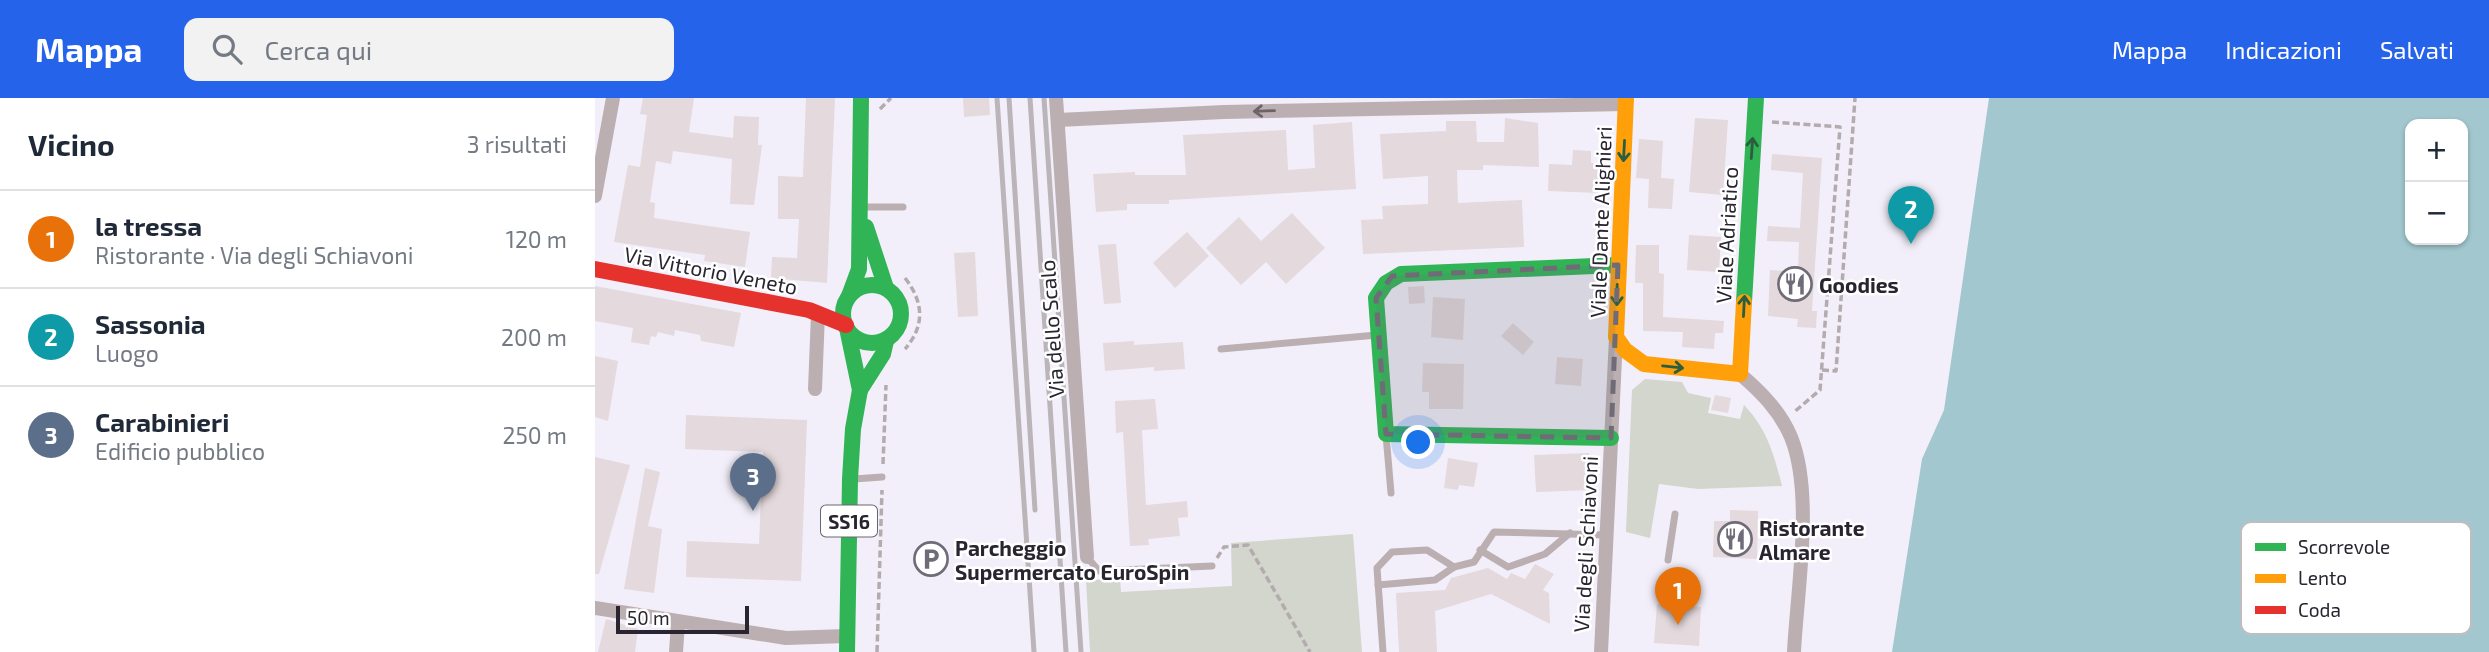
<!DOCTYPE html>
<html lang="it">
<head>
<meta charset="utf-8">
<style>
	:root { --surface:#fff; --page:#f2f2f3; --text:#1f2937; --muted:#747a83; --line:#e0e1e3; --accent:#2563eb }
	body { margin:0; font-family:"Exo 2",sans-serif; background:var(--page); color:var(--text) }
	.controls { position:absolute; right:21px; top:21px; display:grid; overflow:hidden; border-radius:14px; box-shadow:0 2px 5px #0004 }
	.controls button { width:63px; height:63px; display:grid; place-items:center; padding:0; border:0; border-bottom:2px solid var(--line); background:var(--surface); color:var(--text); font:35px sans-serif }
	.scale { position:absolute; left:21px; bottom:18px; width:133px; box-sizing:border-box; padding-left:7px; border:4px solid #282530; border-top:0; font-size:19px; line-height:24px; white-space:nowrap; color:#282530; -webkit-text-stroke:5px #fff; paint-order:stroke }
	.you { position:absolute; left:824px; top:345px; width:24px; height:24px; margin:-18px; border:5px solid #fff; border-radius:50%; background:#1a73e8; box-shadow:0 0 0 10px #1a73e833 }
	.badge { display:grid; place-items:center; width:46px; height:46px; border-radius:50%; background:var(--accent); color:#fff; font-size:23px; font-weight:700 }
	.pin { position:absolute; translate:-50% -58px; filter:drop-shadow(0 2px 4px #0008) }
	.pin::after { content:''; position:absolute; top:37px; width:24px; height:21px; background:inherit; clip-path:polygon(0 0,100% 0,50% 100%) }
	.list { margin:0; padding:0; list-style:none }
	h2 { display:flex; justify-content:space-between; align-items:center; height:91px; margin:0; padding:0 28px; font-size:30px }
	h2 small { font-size:23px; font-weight:400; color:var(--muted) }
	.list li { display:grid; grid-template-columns:46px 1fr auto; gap:21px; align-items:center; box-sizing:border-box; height:98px; padding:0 28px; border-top:2px solid var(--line) }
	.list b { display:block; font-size:26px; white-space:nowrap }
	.list p { margin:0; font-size:23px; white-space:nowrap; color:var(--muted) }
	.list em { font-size:23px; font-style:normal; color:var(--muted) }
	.icon { flex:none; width:38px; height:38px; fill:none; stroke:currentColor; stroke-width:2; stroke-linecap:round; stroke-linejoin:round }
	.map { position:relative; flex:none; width:1894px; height:554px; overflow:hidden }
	header { display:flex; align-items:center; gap:42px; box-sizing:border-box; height:98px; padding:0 35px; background:var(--accent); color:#fff }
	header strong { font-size:33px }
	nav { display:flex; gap:38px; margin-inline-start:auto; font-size:24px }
	.search { width:490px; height:63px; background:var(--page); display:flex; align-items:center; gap:18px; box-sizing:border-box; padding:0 24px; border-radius:14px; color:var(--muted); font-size:26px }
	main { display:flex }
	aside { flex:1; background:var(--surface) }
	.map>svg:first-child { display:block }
</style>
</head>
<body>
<header>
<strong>Mappa</strong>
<div class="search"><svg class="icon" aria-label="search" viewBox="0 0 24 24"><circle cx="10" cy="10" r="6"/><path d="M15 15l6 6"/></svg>Cerca qui</div>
<nav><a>Mappa</a><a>Indicazioni</a><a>Salvati</a></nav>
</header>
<main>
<aside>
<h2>Vicino<small>3 risultati</small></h2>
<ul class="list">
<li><span class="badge" style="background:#e8710a">1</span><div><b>la tressa</b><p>Ristorante · Via degli Schiavoni</p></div><em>120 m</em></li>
<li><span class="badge" style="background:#0f9aa8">2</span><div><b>Sassonia</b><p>Luogo</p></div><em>200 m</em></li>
<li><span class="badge" style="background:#5c6f8a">3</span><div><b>Carabinieri</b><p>Edificio pubblico</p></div><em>250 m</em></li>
</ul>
</aside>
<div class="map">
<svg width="1894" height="554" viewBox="0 0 1894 554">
	<rect width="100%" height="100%" fill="#f2effa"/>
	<g fill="#d2d6cc">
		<path d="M1050 281 1087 284 1093 295 1116 300 1113 315 1145 321 1149 307C1172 331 1179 356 1187 388L1103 391 1064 386 1055 440 1031 434 1037 292Z"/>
		<polygon points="758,436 767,554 495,554 491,482 525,481 526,494 637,488 636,445"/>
	</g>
	<path fill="#a2c7ce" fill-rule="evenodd" d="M1394 0H1894V554H1297L1327 361 1349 312ZM1815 26H1868V142H1815Z"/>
	<g fill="#e4d9dc">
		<polygon points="48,0 99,0 94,34 138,40 139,18 164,19 163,47 167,47 159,107 135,106 137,61 78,53 76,66 61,63 55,104 60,105 59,120 155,134 150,169 109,163 110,157 19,144 33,67 45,69 52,17 45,16"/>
		<polygon points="211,0 240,0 232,185 176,180 177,159 202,160 204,121 183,121 183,78 208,79"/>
		<polygon points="368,0 394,0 395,17 369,19"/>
		<polygon points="910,20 943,25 944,69 888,67 888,72 862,72 863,105 927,102 929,149 768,156 766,122 788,121 787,108 833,106 833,78 788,81 785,36 851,33 851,23 881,23 882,44 909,44"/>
		<polygon points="1100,20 1133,22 1128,97 1094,94"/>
		<polygon points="757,24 761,91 574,102 574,106 532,106 532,112 501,114 498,76 540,74 540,77 591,77 588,37 691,32 693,72 720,70 718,27"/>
		<polygon points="1044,41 1068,43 1066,80 1079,81 1077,111 1053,110 1054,81 1041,80"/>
		<polygon points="978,52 996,53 996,65 1005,65 1003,95 953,93 954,66 977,67"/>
		<polygon points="1177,56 1227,60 1217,213 1222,213 1221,230 1202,229 1203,221 1173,218 1175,172 1203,174 1204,144 1172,143 1173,128 1205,130 1208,75 1176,72"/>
		<polygon points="697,115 730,150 691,186 671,164 646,187 611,150 644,119 666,143"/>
		<polygon points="592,134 614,158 580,190 558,165"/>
		<polygon points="1094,137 1126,139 1124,174 1092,172"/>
		<polygon points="521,146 526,205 509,206 503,147"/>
		<polygon points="1041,147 1064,147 1064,175 1069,176 1068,219 1129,223 1128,235 1120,235 1119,251 1087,249 1088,234 1048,233 1048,185 1040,185"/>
		<polygon points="380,154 383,218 363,219 359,155"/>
		<polygon points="0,188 146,215 139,249 106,243 105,237 80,232 79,238 63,234 61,239 56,238 54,247 36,244 38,230 0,223"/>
		<polygon points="829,188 830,205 814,206 813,189"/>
		<polygon points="838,199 870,201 868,242 836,239"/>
		<polygon points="918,225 939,244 928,257 906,238"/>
		<polygon points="539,243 539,247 588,244 590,271 559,273 559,269 510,273 508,245"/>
		<polygon points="0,258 23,263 13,323 0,319"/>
		<polygon points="962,259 988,261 986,288 960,286"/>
		<polygon points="828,265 869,266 868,311 834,311 834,294 827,294"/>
		<polygon points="1120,297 1136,300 1133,315 1116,312"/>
		<polygon points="560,301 563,331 547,332 551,407 592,403 593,419 583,420 585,438 553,441 554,447 535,448 528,334 521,335 520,303"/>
		<polygon points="91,317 212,322 206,483 91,479 92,443 164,446 168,354 90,351"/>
		<polygon points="994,355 995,392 941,394 939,357"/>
		<polygon points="0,359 35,367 4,476 0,476"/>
		<polygon points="853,360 883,365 879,389 864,387 863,392 849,390"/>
		<polygon points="50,370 65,374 53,428 67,431 59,495 29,491"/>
		<polygon points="1135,412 1163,413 1162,461 1118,459 1119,423 1135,423"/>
		<polygon points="940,466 959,476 948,492 954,495 955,526 896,496 840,513 842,554 804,554 801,495 850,492 856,480 893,470 912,481 916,475 930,481"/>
		<polygon points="1062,506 1106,509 1104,548 1059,545"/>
		<polygon points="11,521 43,531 40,554 3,554"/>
	</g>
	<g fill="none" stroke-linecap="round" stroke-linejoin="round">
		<g stroke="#b3abae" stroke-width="3.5" stroke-dasharray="7 3.5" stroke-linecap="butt">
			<polyline points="285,11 296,0"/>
			<polyline points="1177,24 1245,29 1225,292 1198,315"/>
			<path d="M310 180C328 203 331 227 310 251"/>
			<polyline points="1227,272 1241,273 1260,0"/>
			<polyline points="288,366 291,287"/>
			<polyline points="622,460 629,449 653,447 715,554"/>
			<polyline points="282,554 287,392"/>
		</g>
		<g stroke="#bbafb1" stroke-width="7">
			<polyline points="267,109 308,109"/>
			<polyline points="626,251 782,237"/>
			<polyline points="791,337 796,395"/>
			<polyline points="259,381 287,379"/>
			<polyline points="885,452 913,469 950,456 975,435"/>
			<polyline points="492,459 504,473 617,468"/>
			<polyline points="1073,462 1080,416"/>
			<polyline points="783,487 840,482 859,469"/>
			<polyline points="788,554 782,470 797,454 832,452 859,469 879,464 899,434 1011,437"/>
		</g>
		<g stroke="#bbafb1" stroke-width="14">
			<polyline points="461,0 492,459"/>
			<polyline points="463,22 629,14 1031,6"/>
			<polyline points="0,98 18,0"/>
			<path d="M1145 276C1166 294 1185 313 1196 339 1219 396 1202 492 1199 554"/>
			<polyline points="220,291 223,216"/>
			<polyline points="0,510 191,540 252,538"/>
			<polyline points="81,554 83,525"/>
			<polyline points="1006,554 1021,239"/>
		</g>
		<g stroke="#30b455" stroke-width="16">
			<polyline points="271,129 291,190"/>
			<circle cx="277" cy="216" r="29"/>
			<polyline points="254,198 264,171 266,0"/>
			<polyline points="1149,204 1161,0"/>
			<polyline points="252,230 265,292 258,331 255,381 252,554"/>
			<polyline points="265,292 288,256 291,243"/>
			<polyline points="1016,340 791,336 781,200 791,185 806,176 1023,167"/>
		</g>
		<polyline stroke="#ff9f0a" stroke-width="16" points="1031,0 1021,239 1030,252 1049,266 1145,276 1149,204"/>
		<polyline stroke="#e5322d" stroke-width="16" points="0,171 214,212 251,227"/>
		<g stroke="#bbb4b9" stroke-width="5">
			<polyline points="402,0 439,554"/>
			<polyline points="414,0 440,412"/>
			<polyline points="435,0 471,554"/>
			<polyline points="449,0 486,554"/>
		</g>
	</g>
	<defs><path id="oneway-shaft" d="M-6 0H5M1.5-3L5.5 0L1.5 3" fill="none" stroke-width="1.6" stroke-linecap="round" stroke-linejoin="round" transform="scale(1.75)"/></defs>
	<use stroke="#6a636a" href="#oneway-shaft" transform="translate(669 13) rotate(178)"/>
	<g stroke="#2b5e3f">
		<use href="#oneway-shaft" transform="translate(1157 50) rotate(-86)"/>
		<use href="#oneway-shaft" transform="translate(1029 53) rotate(93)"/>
		<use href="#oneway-shaft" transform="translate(1022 197) rotate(91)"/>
		<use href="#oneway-shaft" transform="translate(1149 208) rotate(-87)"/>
		<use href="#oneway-shaft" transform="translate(1078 269) rotate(6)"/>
	</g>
	<path fill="#6f6c77" fill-opacity="0.2" stroke="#6f6c77" stroke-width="5" stroke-dasharray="14 9" stroke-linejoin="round" d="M1023 167 1016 340 791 336 781 200 797 178Z"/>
	<defs>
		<g id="restaurant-ring" transform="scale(1.75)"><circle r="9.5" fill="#fff" stroke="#6f6c77" stroke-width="1.5"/><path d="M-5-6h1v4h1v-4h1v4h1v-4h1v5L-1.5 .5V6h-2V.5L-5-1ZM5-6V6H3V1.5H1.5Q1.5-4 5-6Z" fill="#6f6c77"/></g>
		<g id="parking-ring" transform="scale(1.75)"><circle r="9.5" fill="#fff" stroke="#6f6c77" stroke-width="1.5"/><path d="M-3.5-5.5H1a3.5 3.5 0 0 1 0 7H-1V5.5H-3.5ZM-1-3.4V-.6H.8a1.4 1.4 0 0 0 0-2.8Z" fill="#6f6c77"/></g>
	</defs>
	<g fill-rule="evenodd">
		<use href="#restaurant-ring" x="1200" y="186"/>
		<use href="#restaurant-ring" x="1140" y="441"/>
		<use href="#parking-ring" x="336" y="461"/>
	</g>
	<g text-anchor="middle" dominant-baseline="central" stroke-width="5" stroke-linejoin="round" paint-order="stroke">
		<rect fill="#fff" stroke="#68666e" stroke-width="2" x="226" y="407.5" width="56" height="31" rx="5"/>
		<g font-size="19" font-weight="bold" fill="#282530">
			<text x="254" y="423">SS16</text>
		</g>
		<g font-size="21" fill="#282530" stroke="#fff">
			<text transform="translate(1005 124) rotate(-88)">Viale Dante Alighieri</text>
			<text transform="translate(1131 137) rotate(-87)">Viale Adriatico</text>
			<text transform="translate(116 172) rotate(11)">Via Vittorio Veneto</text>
			<text transform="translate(456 231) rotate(-94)">Via dello Scalo</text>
			<text transform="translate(990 446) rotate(-87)">Via degli Schiavoni</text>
		</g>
		<g font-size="21" font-weight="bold" fill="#282530" stroke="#fff" text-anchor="start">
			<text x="1224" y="186">Goodies</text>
			<text x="1164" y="429">Ristorante<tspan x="1164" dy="24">Almare</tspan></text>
			<text x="360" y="449">Parcheggio<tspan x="360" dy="24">Supermercato EuroSpin</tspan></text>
		</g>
	</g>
	<rect x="1646" y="424" width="230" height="112" rx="10" fill="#fff" stroke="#bebec1" stroke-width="2"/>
	<rect x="1660" y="445" width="31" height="8" fill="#30b455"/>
	<rect x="1660" y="476" width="31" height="9" fill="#ff9f0a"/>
	<rect x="1660" y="508" width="31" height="8" fill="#e5322d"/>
	<g font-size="19" fill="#282530">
		<text x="1703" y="456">Scorrevole</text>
		<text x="1703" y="487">Lento</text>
		<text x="1703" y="519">Coda</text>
	</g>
</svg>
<div class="controls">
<button>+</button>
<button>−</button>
</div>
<div class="scale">50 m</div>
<div class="you"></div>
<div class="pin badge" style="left:1083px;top:527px;background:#e8710a">1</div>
<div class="pin badge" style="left:1316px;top:146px;background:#0f9aa8">2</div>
<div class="pin badge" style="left:158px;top:413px;background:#5c6f8a">3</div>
</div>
</main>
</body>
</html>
